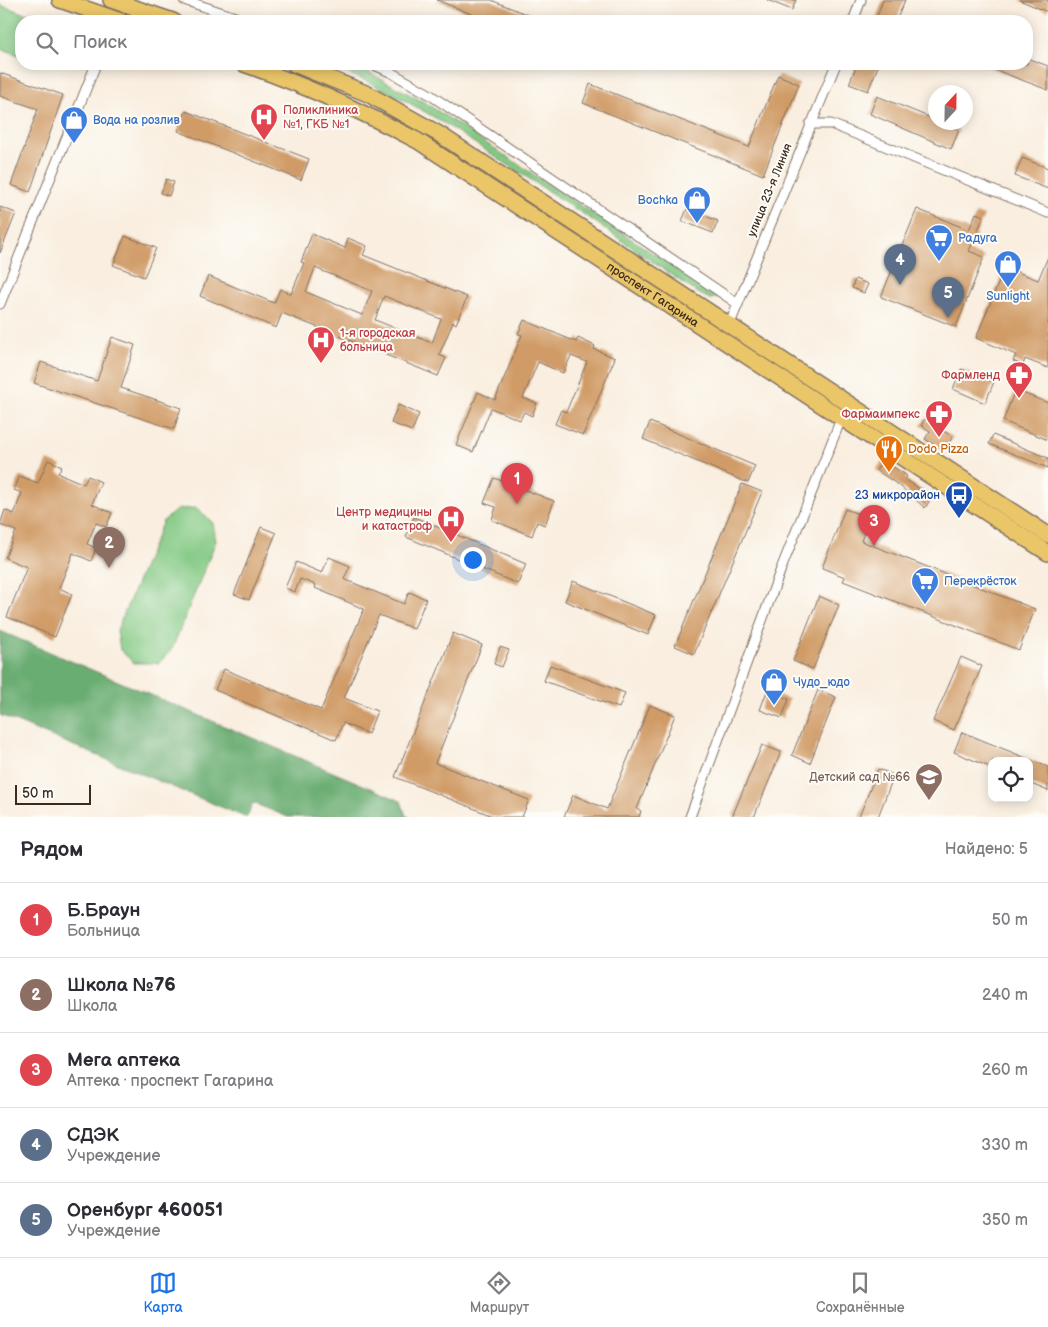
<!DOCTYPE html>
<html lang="ru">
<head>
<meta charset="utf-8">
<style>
	:root { --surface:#fff; --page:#f2f2f3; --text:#2b2b33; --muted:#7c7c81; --line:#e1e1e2; --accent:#1a73e8 }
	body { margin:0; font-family:"Balsamiq Sans",sans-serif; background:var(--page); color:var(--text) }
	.controls { position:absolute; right:15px; bottom:15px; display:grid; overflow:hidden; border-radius:10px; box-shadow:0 2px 12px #0003 }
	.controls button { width:45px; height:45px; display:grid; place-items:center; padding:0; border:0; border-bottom:1px solid var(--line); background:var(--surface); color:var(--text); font:25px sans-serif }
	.compass { position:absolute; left:928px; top:85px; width:45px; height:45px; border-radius:50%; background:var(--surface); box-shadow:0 2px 12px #0003; rotate:22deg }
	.scale { position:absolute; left:15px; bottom:12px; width:76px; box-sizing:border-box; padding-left:5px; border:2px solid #3b2a1e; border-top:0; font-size:14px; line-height:18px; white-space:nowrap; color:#3b2a1e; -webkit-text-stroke:4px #fdfcf7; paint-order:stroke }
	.you { position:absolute; left:472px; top:559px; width:18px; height:18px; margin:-12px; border:4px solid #fff; border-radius:50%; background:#1a73e8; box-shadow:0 0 0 8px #1a73e833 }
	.badge { display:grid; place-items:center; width:32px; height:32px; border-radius:50%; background:var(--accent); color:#fff; font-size:16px; font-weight:700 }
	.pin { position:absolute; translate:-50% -41px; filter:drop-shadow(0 1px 2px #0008) }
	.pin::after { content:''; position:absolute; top:26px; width:18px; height:15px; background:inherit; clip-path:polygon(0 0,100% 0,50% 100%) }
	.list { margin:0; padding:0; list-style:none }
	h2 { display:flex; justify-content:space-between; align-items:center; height:65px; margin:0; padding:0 20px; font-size:21px }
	h2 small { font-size:16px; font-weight:400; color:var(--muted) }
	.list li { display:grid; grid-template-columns:32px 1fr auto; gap:15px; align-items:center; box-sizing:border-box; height:75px; padding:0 20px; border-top:1px solid var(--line) }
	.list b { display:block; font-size:19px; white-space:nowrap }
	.list p { margin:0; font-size:16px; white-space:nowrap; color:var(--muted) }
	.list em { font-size:16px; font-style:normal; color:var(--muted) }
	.icon { flex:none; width:28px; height:28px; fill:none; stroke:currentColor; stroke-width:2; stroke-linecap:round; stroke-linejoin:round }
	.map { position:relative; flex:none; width:1048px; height:817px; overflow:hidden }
	.search { position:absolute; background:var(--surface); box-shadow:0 2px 12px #0003; left:15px; right:15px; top:15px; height:55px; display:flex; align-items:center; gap:12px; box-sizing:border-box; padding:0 18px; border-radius:20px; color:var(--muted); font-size:19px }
	.sheet { height:440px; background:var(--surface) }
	nav { display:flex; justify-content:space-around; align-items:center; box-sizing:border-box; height:70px; border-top:1px solid var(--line); background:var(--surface); font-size:14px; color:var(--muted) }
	nav a { display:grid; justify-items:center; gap:2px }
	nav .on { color:var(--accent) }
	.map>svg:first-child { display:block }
</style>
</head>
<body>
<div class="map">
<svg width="1048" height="817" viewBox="0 0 1048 817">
	<rect width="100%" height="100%" fill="#fdfcf7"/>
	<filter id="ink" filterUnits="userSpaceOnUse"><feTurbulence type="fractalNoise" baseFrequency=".02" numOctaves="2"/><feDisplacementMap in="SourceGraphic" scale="10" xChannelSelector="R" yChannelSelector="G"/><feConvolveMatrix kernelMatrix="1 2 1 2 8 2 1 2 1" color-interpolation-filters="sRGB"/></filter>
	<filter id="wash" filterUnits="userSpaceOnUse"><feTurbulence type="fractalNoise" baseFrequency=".0096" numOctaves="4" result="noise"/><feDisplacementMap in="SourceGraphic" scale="20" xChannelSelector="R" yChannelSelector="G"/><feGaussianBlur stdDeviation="1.12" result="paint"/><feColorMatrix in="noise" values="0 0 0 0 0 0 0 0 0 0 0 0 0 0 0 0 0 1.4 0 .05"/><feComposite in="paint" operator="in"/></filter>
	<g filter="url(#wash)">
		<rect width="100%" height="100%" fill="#f9eedf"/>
		<g fill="#83c984" stroke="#5f7a51">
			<polygon points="0,5 47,21 21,21 21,56 0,48"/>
			<polygon points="324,64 347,64 366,71 424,102 719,297 710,299 696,292 588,217 439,120 404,100 364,80"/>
			<polygon points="197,508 213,523 216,541 172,649 159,663 134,663 120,650 117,630 163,521 178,509"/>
		</g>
		<polygon fill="#6aad72" stroke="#526c48" points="0,631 401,801 406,816 410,817 288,817 253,803 247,817 245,817 0,715"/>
		<g id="blocks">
			<g fill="#d09b66" fill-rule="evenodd">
				<polygon points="437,0 491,0 543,21 488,21"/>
				<polygon points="767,0 796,0 792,10"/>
				<polygon points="883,0 905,0 896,21 875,21"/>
				<polygon points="1019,0 1048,0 1048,12"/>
				<polygon points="1027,58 1048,66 1048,90 980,64 1027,64"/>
				<polygon points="857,64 879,64 868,91 849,84"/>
				<polygon points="0,73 63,95 30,192 11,185 38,109 0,96"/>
				<polygon points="778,75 799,84 763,175 583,103 590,84 749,147"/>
				<polygon points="877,96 936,120 936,122 941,122 959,130 951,149 870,114"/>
				<polygon points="186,111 309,159 301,180 178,131"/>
				<polygon points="1022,158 1048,168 1048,189 1015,176"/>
				<polygon points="166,179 174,182 169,196 161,193"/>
				<polygon points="0,207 16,213 0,253"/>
				<polygon points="687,209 718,221 713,233 682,221"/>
				<polygon points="917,209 969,230 976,213 984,216 969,251 984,257 956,327 881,297"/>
				<path d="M312 234 345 248 348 238 367 246 363 255 467 297 456 324 453 322 439 355 446 358 438 376 282 313 276 328 200 296 208 276 274 303 280 289 291 294 304 263 301 262ZM315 268 372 291 362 315 306 292ZM384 296 441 319 432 343 375 320Z"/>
				<polygon points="125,236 156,248 144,277 113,265"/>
				<polygon points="1048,257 1048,368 1025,359 1023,365 1013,361 1016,355 976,338 1005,267 1038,280"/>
				<polygon points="855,279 868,284 864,293 852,288"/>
				<polygon points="524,320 576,342 578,338 595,346 594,349 615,358 583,435 555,424 561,410 566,412 587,362 571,356 563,373 538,362 523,398 537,403 532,416 524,412 520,420 491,408 473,452 456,445 478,392 495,400 522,335 518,334"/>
				<polygon points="112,337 135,345 121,388 181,408 174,429 34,383 41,362 97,381"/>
				<polygon points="961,369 994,382 985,403 953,389"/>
				<polygon points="1015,390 1048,403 1048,440 1003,421"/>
				<polygon points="398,405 419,414 412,431 391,423"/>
				<polygon points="925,419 953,437 943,451 925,439 930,431 921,425"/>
				<polygon points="650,422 755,466 748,483 643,439"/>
				<polygon points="993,435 1048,458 1048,468 989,444"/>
				<polygon points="48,460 62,466 58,473 84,484 88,476 101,482 92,504 112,513 106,527 96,523 87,544 96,548 91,561 73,553 59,588 72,594 55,637 7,617 27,567 5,558 16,531 0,525 5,510 14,514 22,493 14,490 20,476 38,483"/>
				<polygon points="883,460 907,476 905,479 932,497 925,508 900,486 876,470"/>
				<polygon points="494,478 554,501 545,525 537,522 532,536 492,520 496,507 484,503"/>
				<polygon points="742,484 762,492 694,654 675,646"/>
				<polygon points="845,509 870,518 861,541 1035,609 1019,650 843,581 845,577 822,568"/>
				<polygon points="414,517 526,564 518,584 406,537"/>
				<polygon points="261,527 276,533 249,600 234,594"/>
				<polygon points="329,557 350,566 344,579 404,604 409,592 426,599 414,629 379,615 344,698 377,711 368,734 343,723 336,740 215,690 224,669 321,710 364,609 315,588 316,585 300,579 295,592 285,588 296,562 322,573"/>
				<polygon points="573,581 656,615 648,635 565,601"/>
				<polygon points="819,596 839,605 813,669 793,661"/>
				<polygon points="453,633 482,645 435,763 529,800 522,817 495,817 395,777"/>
				<polygon points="500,647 509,650 502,667 494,664"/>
				<polygon points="961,657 982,666 954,730 933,721"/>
				<polygon points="550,665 625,693 619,708 544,681"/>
				<polygon points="818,690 836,697 810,763 792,755"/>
				<polygon points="767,691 789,699 782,718 760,710"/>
				<polygon points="650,705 675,715 637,809 641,811 639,817 564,817 573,795 607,809"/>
				<polygon points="962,732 1048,767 1048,791 1029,783 1029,761 992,761 992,768 954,752"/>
				<polygon points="762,745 781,752 754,817 732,817"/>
				<polygon points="878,769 894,775 878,817 859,817"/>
			</g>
		</g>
	</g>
	<g filter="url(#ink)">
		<use href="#blocks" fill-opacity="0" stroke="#7e6f62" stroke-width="1"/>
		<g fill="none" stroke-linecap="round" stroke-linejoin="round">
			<g stroke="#7e6f62" stroke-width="11">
				<g id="street">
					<polyline points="184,0 247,21"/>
					<polyline points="853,21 861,0"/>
					<polyline points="372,64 392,73 429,94 738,304"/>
					<polyline points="810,124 831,124 1048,213"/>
					<polyline points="0,304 96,64"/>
					<polyline points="729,326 836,64"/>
					<polyline points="690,817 781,569 841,419"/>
				</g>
			</g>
			<g stroke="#7e6f62" stroke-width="18">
				<g id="primary">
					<polyline points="60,0 121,21"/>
					<polyline points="111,0 173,21"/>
					<path id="s1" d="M244 64C305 85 361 111 418 141L1048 553"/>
					<polyline points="294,64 368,94 439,134 1048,535"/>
				</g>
			</g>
			<use href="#street" stroke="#fff" stroke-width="9"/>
			<use href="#primary" stroke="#ebc669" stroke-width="15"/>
		</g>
	</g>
	<defs>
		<g id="hospital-pin" transform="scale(1.4375)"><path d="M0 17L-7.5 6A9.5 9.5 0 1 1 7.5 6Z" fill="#e0444e" stroke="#fdfcf7"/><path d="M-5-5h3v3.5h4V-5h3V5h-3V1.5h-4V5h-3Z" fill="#fff"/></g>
		<g id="shop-pin" transform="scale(1.4375)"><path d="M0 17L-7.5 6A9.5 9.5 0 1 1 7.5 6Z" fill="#3f7fe0" stroke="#fdfcf7"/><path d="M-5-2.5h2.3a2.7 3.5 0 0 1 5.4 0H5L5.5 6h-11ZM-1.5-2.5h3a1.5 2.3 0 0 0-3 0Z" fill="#fff"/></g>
		<g id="supermarket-pin" transform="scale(1.4375)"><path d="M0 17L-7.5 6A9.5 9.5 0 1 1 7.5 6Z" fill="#3f7fe0" stroke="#fdfcf7"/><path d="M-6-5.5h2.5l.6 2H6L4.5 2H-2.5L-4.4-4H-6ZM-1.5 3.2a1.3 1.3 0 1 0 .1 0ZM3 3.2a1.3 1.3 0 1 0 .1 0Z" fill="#fff"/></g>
		<g id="pharmacy-pin" transform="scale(1.4375)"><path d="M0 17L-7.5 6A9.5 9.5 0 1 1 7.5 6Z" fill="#e0444e" stroke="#fdfcf7"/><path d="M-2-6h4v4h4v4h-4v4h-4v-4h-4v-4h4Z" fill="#fff"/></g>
		<g id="restaurant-pin" transform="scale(1.4375)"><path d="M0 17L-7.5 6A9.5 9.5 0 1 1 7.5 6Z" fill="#e8710a" stroke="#fdfcf7"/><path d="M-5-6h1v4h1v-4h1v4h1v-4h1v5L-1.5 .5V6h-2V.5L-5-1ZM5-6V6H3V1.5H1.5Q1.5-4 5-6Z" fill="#fff"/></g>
		<g id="bus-pin" transform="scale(1.4375)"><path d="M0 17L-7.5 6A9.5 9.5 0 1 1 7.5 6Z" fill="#1a4fb4" stroke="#fdfcf7"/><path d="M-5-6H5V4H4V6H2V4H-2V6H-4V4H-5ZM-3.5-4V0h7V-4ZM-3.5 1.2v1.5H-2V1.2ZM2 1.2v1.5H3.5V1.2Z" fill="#fff"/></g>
		<g id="school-pin" transform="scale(1.4375)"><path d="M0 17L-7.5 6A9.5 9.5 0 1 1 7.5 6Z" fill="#8d6e63" stroke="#fdfcf7"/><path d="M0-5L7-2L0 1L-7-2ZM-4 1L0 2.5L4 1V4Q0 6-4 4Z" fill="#fff"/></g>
	</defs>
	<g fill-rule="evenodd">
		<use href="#hospital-pin" x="264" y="117"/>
		<use href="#shop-pin" x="74" y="120"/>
		<use href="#shop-pin" x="697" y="200"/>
		<use href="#supermarket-pin" x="939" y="238"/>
		<use href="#shop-pin" x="1008" y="264"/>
		<use href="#hospital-pin" x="321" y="340"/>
		<use href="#pharmacy-pin" x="1019" y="375"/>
		<use href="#pharmacy-pin" x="939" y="414"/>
		<use href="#restaurant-pin" x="889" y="449"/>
		<use href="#bus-pin" x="959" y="495"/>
		<use href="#hospital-pin" x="451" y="519"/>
		<use href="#supermarket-pin" x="925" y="581"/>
		<use href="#shop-pin" x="774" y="682"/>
		<use href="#school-pin" x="929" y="777"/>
	</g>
	<g text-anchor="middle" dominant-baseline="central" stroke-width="4" stroke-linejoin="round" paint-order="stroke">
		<g font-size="12" fill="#be3a42" stroke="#fdfcf7" text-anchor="end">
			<text x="283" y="110" text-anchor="start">Поликлиника<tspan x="283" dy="14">№1, ГКБ №1</tspan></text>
			<text x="340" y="333" text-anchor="start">1-я городская<tspan x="340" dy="14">больница</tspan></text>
			<text x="1000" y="375">Фармленд</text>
			<text x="920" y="414">Фармаимпекс</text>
			<text x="432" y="512">Центр медицины<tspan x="432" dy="14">и катастроф</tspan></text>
		</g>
		<g font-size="12" fill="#366cbe" stroke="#fdfcf7" text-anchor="start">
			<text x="93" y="120">Вода на розлив</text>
			<text x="678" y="200" text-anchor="end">Bochka</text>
			<text x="958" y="238">Радуга</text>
			<text x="1008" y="296" text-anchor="middle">Sunlight</text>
			<text x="944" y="581">Перекрёсток</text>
			<text x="793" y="682">Чудо_юдо</text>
		</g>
		<g font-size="12" fill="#3b2a1e" stroke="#fdfcf7">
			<text transform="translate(770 190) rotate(-68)">улица 23-я Линия</text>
			<text stroke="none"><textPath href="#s1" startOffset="471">проспект Гагарина</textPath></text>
		</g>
		<g font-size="12" fill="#c56008" stroke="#fdfcf7" text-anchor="start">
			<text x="908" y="449">Dodo Pizza</text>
		</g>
		<g font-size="12" fill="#164399" stroke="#fdfcf7" text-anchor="end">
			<text x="940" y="495">23 микрорайон</text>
		</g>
		<g font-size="12" fill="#785e54" stroke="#fdfcf7" text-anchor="end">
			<text x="910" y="777">Детский сад №66</text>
		</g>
	</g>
</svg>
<div class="controls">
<button><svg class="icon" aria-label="locate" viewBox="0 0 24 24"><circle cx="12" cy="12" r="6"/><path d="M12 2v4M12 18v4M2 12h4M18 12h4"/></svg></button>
</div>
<svg class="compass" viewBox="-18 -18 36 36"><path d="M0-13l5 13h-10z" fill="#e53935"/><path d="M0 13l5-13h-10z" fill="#7c7c81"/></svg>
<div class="scale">50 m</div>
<div class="you"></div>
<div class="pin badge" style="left:517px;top:504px;background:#e0444e">1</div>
<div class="pin badge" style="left:109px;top:568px;background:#8d6e63">2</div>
<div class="pin badge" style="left:874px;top:546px;background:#e0444e">3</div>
<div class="pin badge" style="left:900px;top:285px;background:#5c6f8a">4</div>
<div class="pin badge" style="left:948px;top:318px;background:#5c6f8a">5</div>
<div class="search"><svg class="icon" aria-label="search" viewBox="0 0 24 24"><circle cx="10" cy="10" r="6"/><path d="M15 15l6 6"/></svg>Поиск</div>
</div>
<section class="sheet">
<h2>Рядом<small>Найдено: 5</small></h2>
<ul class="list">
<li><span class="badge" style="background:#e0444e">1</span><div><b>Б.Браун</b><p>Больница</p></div><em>50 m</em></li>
<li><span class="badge" style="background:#8d6e63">2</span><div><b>Школа №76</b><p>Школа</p></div><em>240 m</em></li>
<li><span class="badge" style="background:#e0444e">3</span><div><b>Мега аптека</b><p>Аптека · проспект Гагарина</p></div><em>260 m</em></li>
<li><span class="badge" style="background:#5c6f8a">4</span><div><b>СДЭК</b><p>Учреждение</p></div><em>330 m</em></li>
<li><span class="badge" style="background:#5c6f8a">5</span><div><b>Оренбург 460051</b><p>Учреждение</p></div><em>350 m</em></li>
</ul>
</section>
<nav>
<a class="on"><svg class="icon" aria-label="map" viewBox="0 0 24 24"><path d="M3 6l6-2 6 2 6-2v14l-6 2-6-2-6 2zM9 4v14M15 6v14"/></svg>Карта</a>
<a><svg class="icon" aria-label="directions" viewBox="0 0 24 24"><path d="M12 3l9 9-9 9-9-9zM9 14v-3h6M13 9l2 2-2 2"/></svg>Маршрут</a>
<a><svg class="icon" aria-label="saved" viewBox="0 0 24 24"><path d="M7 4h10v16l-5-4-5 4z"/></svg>Сохранённые</a>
</nav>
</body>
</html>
